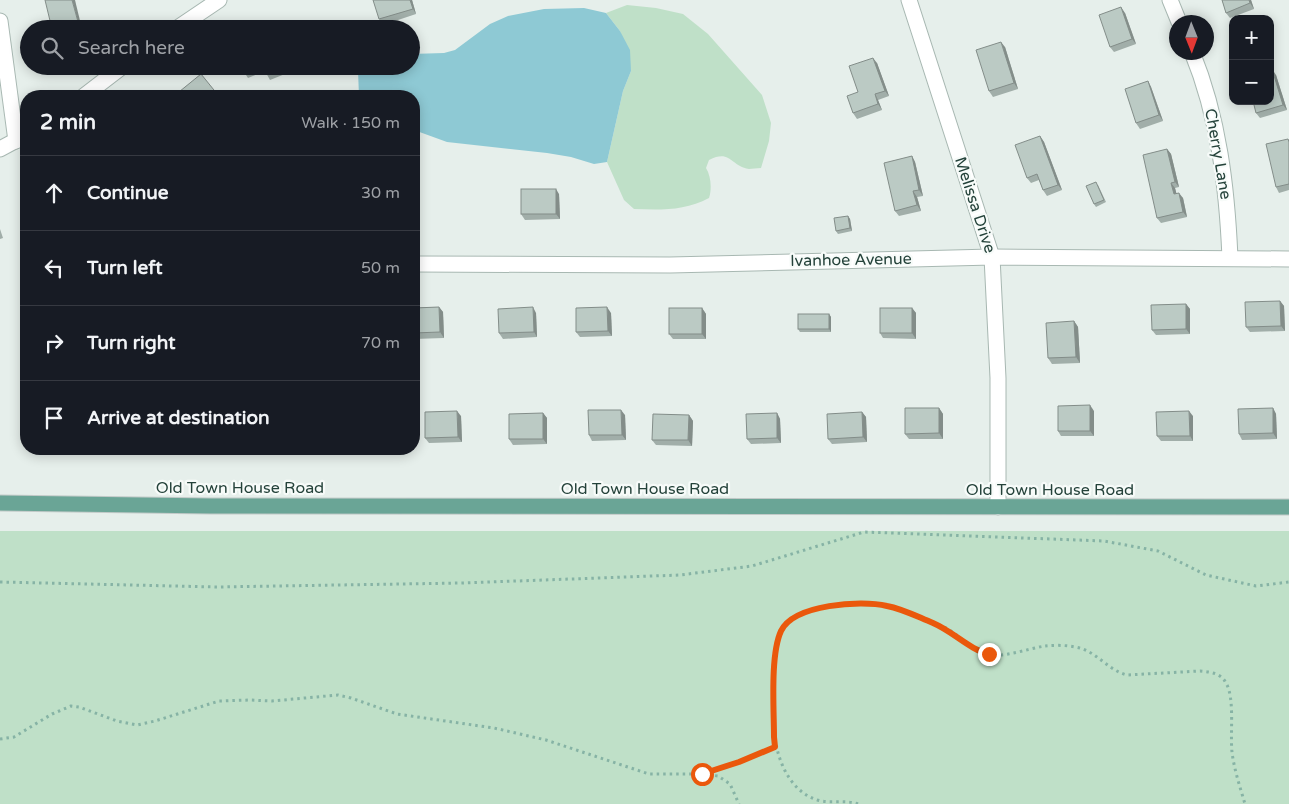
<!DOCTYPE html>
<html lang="en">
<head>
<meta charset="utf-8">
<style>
	:root { --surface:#171b24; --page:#242831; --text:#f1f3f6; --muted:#9ea1a6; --line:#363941 }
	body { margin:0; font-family:"Varela Round",sans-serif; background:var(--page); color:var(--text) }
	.controls { position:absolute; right:15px; top:15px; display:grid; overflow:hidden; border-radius:10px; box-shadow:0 2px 12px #0003 }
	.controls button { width:45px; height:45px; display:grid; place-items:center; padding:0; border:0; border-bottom:1px solid var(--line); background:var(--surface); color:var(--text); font:25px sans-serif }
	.compass { position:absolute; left:1169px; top:15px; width:45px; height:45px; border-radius:50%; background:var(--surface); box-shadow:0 2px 12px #0003; rotate:179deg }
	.stop { position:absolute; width:15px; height:15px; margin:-11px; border:4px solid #ea580c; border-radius:50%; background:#fff }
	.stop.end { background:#ea580c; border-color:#fff; box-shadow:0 1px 5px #0008 }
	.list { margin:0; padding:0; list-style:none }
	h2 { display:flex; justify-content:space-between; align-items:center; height:65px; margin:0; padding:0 20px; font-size:21px }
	h2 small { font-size:16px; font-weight:400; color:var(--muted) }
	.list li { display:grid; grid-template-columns:32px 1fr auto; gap:15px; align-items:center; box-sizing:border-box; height:75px; padding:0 20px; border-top:1px solid var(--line) }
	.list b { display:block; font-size:19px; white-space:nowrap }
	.list em { font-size:16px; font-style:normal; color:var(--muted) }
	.icon { flex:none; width:28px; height:28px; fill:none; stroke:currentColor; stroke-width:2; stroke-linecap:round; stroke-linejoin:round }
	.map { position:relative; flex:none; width:1289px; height:804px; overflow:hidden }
	.search { position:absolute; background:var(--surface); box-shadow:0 2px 12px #0003; left:20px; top:20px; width:400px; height:55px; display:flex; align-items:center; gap:12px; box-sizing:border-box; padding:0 18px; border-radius:28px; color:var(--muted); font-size:19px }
	.panel { position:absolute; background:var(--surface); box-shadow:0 2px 12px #0003; left:20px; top:90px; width:400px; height:365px; border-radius:20px }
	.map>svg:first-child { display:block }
</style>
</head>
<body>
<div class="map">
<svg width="1289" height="804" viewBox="0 0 1289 804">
	<rect width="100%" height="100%" fill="#e6efeb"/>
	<g fill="#bfe0c8">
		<path d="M627 5 656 8 683 14 708 34 762 95 771 123 769 141 761 168C757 168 752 169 749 169 730 166 731 149 709 160L706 168C711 176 712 189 709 198 685 211 660 210 634 209L624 200 607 162 623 91 631 71 620 31 606 13Z"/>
		<rect x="0" y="531" width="1289" height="273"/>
	</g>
	<polygon fill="#8ec9d4" points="584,8 606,13 620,31 630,50 631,71 623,91 607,162 594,164 571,157 547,153 447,142 414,130 414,96 359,96 358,71 362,66 411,66 411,54 444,53 455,50 490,24 508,16 544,9"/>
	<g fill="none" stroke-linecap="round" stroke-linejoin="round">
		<g stroke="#a8b8b2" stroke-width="17">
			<g id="minor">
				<polyline points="909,0 992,257 998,378 998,507"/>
				<polyline points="1170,0 1179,22"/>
				<polyline points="0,21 16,141"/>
				<polyline points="176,29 219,0"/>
				<path d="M1192 52C1219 118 1227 188 1230 258"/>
				<polyline points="84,96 123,66"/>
				<polyline points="0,149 26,135"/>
				<polyline points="414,264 670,265 992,257 1289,259"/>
			</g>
		</g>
		<g stroke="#c2cac8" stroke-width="17">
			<polyline id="major" points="0,503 211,506 1289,507"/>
		</g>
		<g stroke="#86b3a5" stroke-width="3" stroke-dasharray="2.5 4" stroke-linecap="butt">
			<polyline points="0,582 216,587 462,583 680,575 752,566 864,532 1104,541 1158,551 1206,575 1256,586 1289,582"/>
			<polyline points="0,739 14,737 52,714 71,706 79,707 117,721 137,725 155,721 219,701 250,700 272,701 338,695 351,698 397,714 494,728 546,740 649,774 702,774 718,776 730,784 739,804"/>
			<polyline points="705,773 739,763 775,747"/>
			<path d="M858 804C847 800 833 803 821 801 787 793 774 753 774 723 774 699 770 650 782 630 796 604 862 600 888 606 907 610 926 619 944 627 958 633 967 647 981 653 1000 660 1025 649 1045 646 1054 645 1065 645 1075 647 1096 650 1107 670 1127 675L1200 671C1210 672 1221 673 1226 683 1235 698 1230 734 1232 752 1234 769 1240 787 1245 804"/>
		</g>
		<use href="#minor" stroke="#fff" stroke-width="15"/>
		<use href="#major" stroke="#6aa596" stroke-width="15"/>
	</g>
	<g fill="#a1aea9">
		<polygon points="412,0 416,14 383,25 379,19"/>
		<polygon points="1222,0 1251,0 1254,9 1230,18 1226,13"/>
		<polygon points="1125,13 1136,44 1114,52 1110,47"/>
		<polygon points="1005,47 1018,89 993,97 989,91"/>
		<polygon points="877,63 889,96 878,100 882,110 857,119 853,113 858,92"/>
		<polygon points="241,66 282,66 285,74 270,80 265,71 248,78 244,72"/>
		<polygon points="1276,75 1287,110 1260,118 1256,113"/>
		<polygon points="1148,81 1151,87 1163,121 1140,129 1136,123"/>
		<polygon points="1040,136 1044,142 1062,190 1047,196 1043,190 1039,180 1031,183 1027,178"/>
		<polygon points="1288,139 1289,140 1289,190 1279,193 1276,187"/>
		<polygon points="1167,149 1171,154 1179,187 1175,188 1176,193 1183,198 1187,217 1161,223 1157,218"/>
		<polygon points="912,156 915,162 923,196 917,197 921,211 899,216 895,211"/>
		<polygon points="1098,185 1106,202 1096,207 1094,204"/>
		<polygon points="559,194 560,219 525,220 521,214"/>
		<polygon points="848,216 850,219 852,231 838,234 836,231"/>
		<polygon points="0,229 3,238 0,239"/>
		<polygon points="1280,301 1284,306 1285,331 1250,332 1246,327"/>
		<polygon points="1186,304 1190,309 1190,334 1156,335 1152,330"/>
		<polygon points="439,307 443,312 444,338 414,339 414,308"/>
		<polygon points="702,308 706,314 706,339 673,339 669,334"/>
		<polygon points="912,308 916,313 916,339 883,338 880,333"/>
		<polygon points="536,313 537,337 503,339 499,333"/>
		<polygon points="611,313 612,336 580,337 576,332"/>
		<polygon points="829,314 831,317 831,332 800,332 798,329"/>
		<polygon points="1074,321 1078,327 1080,363 1052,364 1048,358"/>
		<polygon points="939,408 943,414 943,439 909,439 905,434"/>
		<polygon points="1273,408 1276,414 1277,439 1242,440 1239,434"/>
		<polygon points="1094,411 1094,436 1061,436 1058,431"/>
		<polygon points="862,412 866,417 867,442 832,444 828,439"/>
		<polygon points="543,413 547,418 547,444 513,445 509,439"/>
		<polygon points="777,413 780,419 781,443 751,444 747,439"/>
		<polygon points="625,415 626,440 592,441 589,435"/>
		<polygon points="689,415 693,421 692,446 656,445 652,440"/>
		<polygon points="461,416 462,442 429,443 425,438"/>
		<polygon points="1193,416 1193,441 1161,441 1157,436"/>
	</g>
	<g fill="#838d89">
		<polygon points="72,0 75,0 82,29 80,29"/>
		<polygon points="410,0 412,0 416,14 413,9"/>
		<polygon points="1249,0 1251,0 1254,9 1250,3"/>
		<polygon points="1121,7 1125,13 1136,44 1132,39"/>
		<polygon points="1001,42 1005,47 1018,89 1014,83"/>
		<polygon points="873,58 877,63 889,96 885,91"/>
		<polygon points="1272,69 1276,75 1287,110 1283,105"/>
		<polygon points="1148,81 1151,87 1163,121 1159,115"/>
		<polygon points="875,94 878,100 882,110 878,104"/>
		<polygon points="1040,136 1044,142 1062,190 1058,185"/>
		<polygon points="1167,149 1171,154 1179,187 1175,182"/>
		<polygon points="912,156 915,162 923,196 919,190"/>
		<polygon points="1171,183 1175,188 1178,199 1174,194"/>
		<polygon points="556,189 559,194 560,219 556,214"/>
		<polygon points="913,191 917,197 921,211 917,205"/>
		<polygon points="1179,193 1183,198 1187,217 1183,212"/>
		<polygon points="848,216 850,219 852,231 850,228"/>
		<polygon points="1280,301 1284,306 1285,331 1281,326"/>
		<polygon points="1186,304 1190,309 1190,334 1186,329"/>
		<polygon points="439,307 443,312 444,338 440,332"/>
		<polygon points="533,307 536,313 537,337 534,332"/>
		<polygon points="607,307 611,313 612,336 608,331"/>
		<polygon points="702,308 706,314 706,339 702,334"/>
		<polygon points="912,308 916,313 916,339 912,333"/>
		<polygon points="829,314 831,317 831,332 829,329"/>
		<polygon points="1074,321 1078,327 1080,363 1076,357"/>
		<polygon points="1090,405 1094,411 1094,436 1090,431"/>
		<polygon points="939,408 943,414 943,439 939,433"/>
		<polygon points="1273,408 1276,414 1277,439 1273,433"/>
		<polygon points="621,410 625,415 626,440 622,435"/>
		<polygon points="457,411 461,416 462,442 458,437"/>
		<polygon points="1189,411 1193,416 1193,441 1190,436"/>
		<polygon points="862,412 866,417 867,442 863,437"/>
		<polygon points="543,413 547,418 547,444 543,439"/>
		<polygon points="777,413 780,419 781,443 777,438"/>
		<polygon points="689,415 693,421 692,446 688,440"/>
	</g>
	<g fill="#bbcac4" stroke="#838d89">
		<polygon points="45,0 72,0 80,29 52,29"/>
		<polygon points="373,0 410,0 413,9 379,19"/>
		<polygon points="1222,0 1249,0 1250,3 1226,13"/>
		<polygon points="1121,7 1132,39 1110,47 1099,15"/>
		<polygon points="1001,42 1014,83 989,91 976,50"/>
		<polygon points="873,58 885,91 875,94 878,104 853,113 847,96 858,92 849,66"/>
		<polygon points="241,66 259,66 244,72"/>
		<polygon points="263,66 280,66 281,68 267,74"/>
		<polygon points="1272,69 1283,105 1256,113 1253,101 1270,101 1270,70"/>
		<polygon points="201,74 218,95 216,96 174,96"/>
		<polygon points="1148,81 1159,115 1136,123 1125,89"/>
		<polygon points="1040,136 1058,185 1043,190 1037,174 1027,178 1015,145"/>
		<polygon points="1288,139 1289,142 1289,184 1276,187 1266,144"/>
		<polygon points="1167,149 1175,182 1171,183 1174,194 1179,193 1183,212 1157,218 1143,155"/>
		<polygon points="912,156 919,190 913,191 917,205 895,211 884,163"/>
		<polygon points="1096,182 1104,200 1094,204 1086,186"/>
		<rect x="521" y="189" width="35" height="25"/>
		<polygon points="848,216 850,228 836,231 834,218"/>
		<polygon points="1280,301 1281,326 1246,327 1245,302"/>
		<polygon points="1186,304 1186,329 1152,330 1151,305"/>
		<polygon points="439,307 440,332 414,333 414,308"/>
		<polygon points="533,307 534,332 499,333 498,309"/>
		<polygon points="607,307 608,331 576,332 576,308"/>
		<rect x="669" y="308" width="33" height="26"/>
		<rect x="880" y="308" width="32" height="25"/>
		<rect x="798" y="314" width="31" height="15"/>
		<polygon points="1074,321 1076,357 1048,358 1046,323"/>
		<polygon points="1090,405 1090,431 1058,431 1058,406"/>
		<polygon points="905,408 939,408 939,433 905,434"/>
		<polygon points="1273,408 1273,433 1239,434 1238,409"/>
		<polygon points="588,410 621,410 622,435 589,435"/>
		<polygon points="457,411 458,437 425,438 425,412"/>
		<polygon points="1189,411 1190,436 1157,436 1156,412"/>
		<polygon points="862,412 863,437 828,439 827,414"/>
		<polygon points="543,413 543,439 509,439 509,414"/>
		<polygon points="777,413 777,438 747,439 746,414"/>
		<polygon points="653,414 689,415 688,440 652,440"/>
	</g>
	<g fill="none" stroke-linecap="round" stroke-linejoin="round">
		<path stroke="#ea580c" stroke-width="6" d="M702 774 739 762 775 747 774 737C774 709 770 655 781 631 794 604 861 600 887 606 903 609 918 617 933 623 954 632 970 650 989 654"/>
	</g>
	<g text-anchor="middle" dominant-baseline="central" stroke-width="4.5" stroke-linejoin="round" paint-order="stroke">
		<g font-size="16" fill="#24423a" stroke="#f7fbf9">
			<text transform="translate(1218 154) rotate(80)">Cherry Lane</text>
			<text transform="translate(975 205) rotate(72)">Melissa Drive</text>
			<text transform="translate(851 260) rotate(-1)">Ivanhoe Avenue</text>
			<text x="240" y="488">Old Town House Road</text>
			<text x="645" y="489">Old Town House Road</text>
			<text x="1050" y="490">Old Town House Road</text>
		</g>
	</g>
</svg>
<div class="controls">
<button>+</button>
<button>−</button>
</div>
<svg class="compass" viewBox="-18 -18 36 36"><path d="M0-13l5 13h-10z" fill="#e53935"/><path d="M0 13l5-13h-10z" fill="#9ea1a6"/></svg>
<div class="stop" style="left:702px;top:774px"></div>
<div class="stop end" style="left:989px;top:654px"></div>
<div class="search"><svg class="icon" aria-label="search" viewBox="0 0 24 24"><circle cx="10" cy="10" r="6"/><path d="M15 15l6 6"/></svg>Search here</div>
<section class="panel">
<h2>2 min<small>Walk · 150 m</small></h2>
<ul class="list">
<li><svg class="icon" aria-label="ahead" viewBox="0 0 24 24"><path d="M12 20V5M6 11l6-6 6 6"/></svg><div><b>Continue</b></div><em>30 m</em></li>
<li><svg class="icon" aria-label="left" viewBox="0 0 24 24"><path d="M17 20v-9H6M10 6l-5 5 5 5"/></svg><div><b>Turn left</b></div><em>50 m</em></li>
<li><svg class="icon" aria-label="right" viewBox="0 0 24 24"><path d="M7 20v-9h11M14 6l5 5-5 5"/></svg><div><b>Turn right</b></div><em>70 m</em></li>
<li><svg class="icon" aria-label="arrive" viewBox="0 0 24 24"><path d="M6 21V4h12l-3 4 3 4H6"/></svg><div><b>Arrive at destination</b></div></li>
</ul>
</section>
</div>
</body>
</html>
